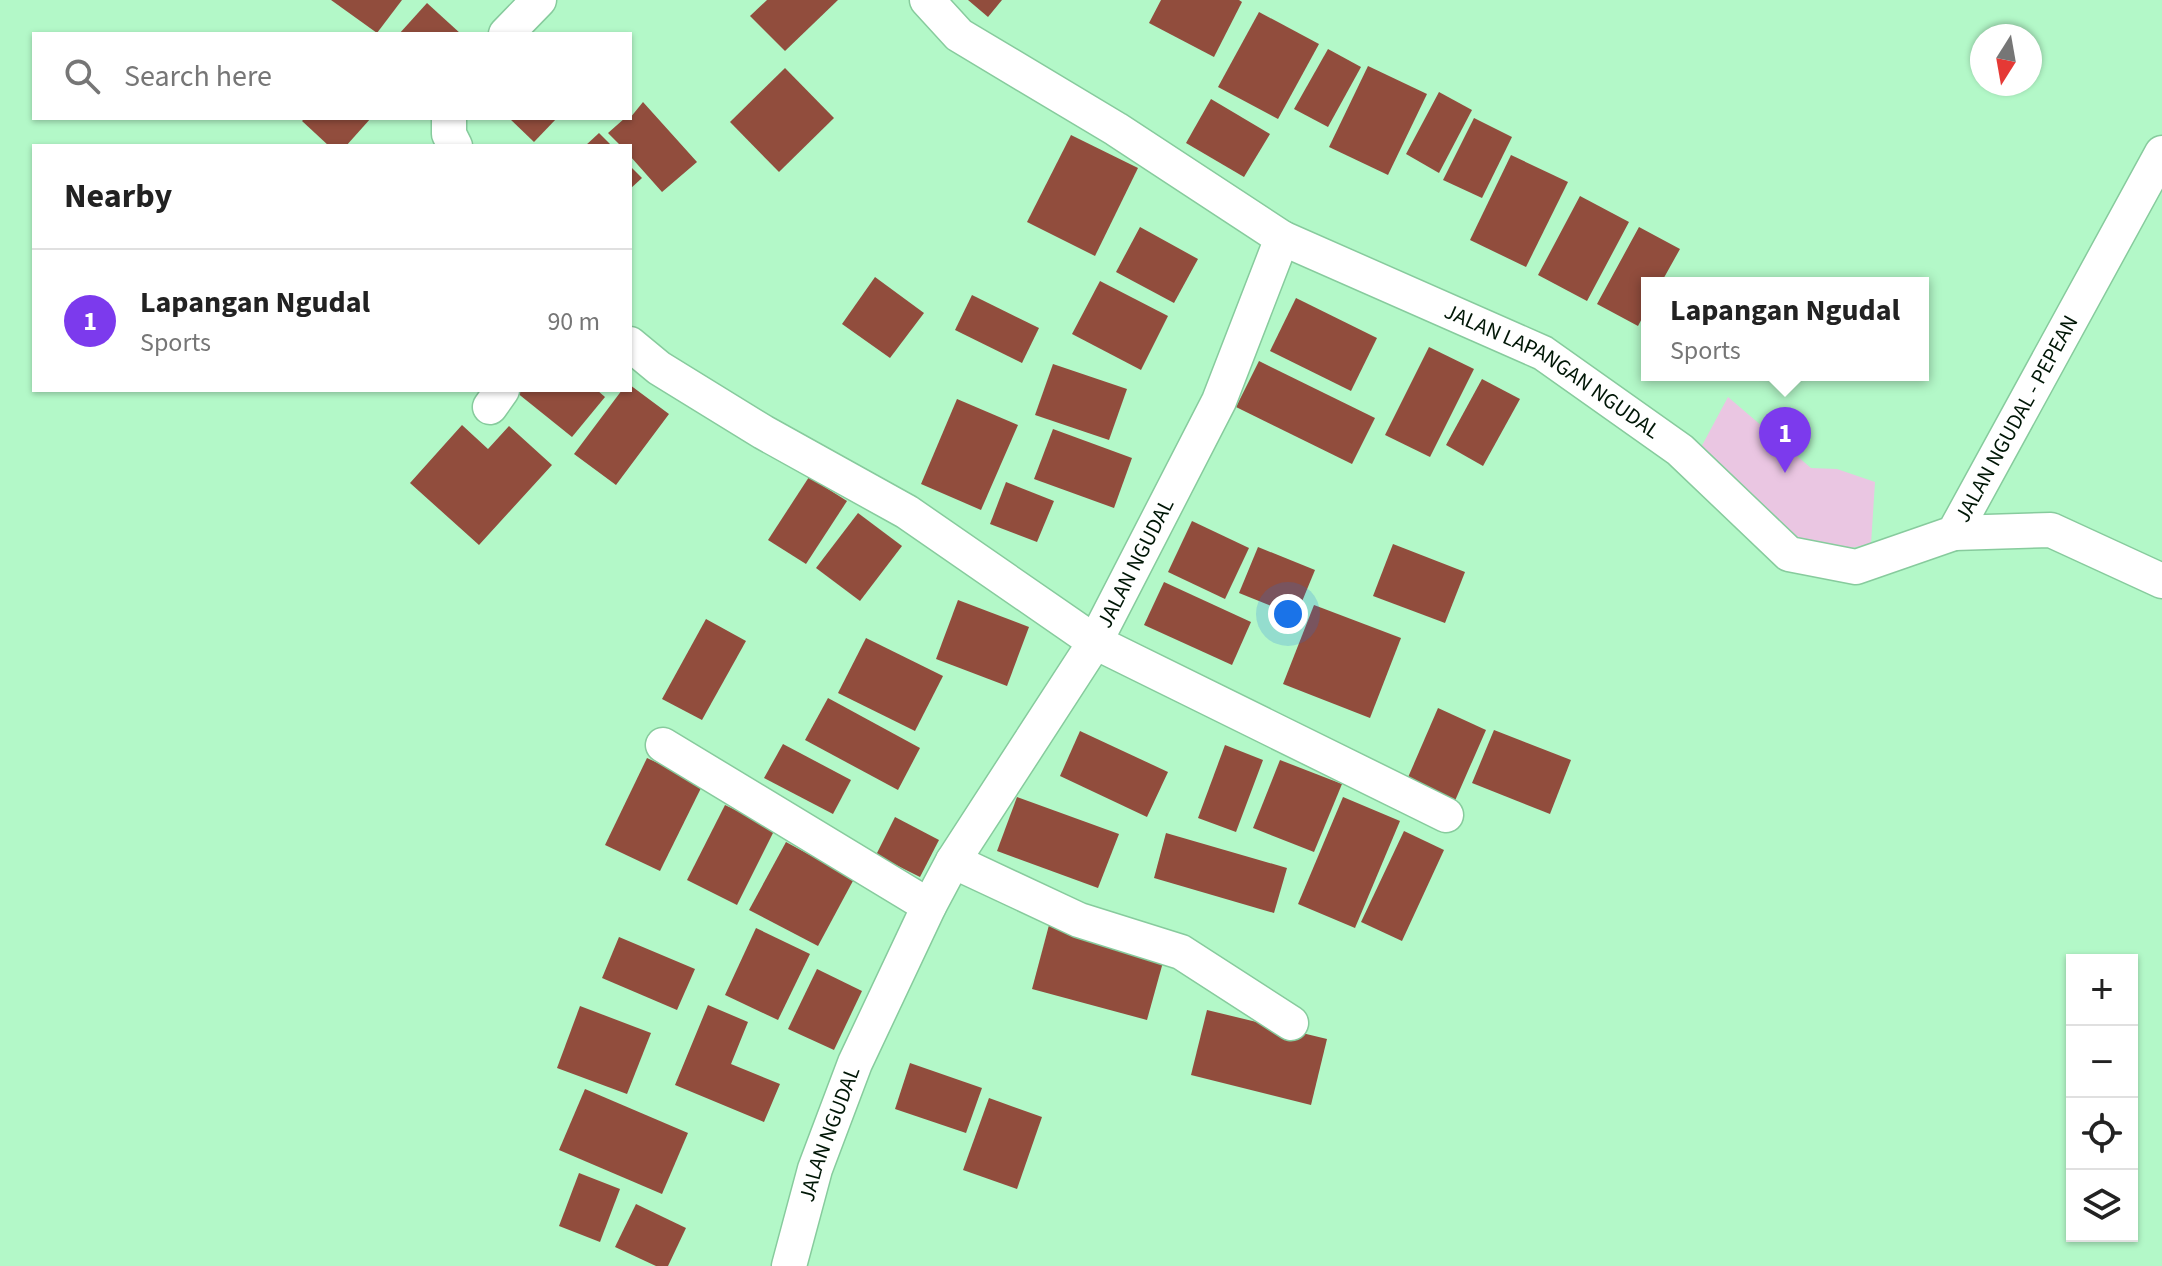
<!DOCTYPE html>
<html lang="en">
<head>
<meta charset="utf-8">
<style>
	:root { --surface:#fff; --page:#f2f2f2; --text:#222; --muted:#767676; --line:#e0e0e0; --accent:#7c3aed }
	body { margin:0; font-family:"Source Sans 3",sans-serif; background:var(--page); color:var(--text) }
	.controls { position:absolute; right:24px; bottom:24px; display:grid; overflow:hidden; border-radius:0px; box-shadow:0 2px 6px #0004 }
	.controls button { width:72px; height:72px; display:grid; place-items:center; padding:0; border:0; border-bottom:2px solid var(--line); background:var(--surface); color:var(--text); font:40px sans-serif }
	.compass { position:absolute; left:1970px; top:24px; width:72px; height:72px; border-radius:50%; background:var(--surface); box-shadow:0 2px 6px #0004; rotate:191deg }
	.you { position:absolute; left:1288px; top:614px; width:28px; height:28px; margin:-20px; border:6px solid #fff; border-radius:50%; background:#1a73e8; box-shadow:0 0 0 12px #1a73e833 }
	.badge { display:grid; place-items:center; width:52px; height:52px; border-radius:50%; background:var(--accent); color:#fff; font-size:26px; font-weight:700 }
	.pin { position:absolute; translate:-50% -66px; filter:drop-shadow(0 2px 4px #0008) }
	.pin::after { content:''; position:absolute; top:42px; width:28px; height:24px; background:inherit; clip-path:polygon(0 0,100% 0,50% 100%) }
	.popup { position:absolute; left:1641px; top:277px; width:288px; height:104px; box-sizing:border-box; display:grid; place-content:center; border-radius:0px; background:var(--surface); filter:drop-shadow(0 2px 6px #0005); font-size:26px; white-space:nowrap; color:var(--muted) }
	.popup b { font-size:30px; color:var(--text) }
	.popup::after { content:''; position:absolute; left:50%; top:100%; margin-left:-16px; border:16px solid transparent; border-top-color:var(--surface) }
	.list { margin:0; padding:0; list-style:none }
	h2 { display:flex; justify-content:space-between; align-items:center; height:104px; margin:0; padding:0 32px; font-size:34px }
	h2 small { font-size:26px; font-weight:400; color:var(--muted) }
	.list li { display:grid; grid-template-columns:52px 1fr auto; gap:24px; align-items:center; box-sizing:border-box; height:144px; padding:0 32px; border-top:2px solid var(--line) }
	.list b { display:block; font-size:30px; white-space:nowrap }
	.list p { margin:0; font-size:26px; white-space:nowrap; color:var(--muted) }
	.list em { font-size:26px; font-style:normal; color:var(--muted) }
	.icon { flex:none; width:44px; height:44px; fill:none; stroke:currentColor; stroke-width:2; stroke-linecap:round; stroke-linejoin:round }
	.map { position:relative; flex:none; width:2162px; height:1266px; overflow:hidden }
	.search { position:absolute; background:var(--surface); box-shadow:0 2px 6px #0004; left:32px; top:32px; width:600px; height:88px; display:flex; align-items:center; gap:20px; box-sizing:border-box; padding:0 28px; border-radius:0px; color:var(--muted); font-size:30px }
	.panel { position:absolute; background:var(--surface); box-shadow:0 2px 6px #0004; left:32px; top:144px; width:600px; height:248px; border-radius:0px }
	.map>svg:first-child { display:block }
</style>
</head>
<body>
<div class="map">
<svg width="2162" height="1266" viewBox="0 0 2162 1266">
	<rect width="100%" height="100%" fill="#b3f8c8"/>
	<polygon fill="#eac6e2" points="1728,397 1811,468 1837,469 1875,482 1871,544 1840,550 1804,545 1698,453"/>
	<g fill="#914d3d">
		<polygon points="331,0 402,0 377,33"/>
		<polygon points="767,0 838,0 785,51 750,16"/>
		<polygon points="968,0 1002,0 988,17"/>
		<polygon points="1161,0 1239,0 1242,2 1214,57 1149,23"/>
		<polygon points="427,3 461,34 399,34"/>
		<polygon points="1259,12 1319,44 1278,119 1218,87"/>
		<polygon points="1328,49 1361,67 1328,127 1294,109"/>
		<polygon points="1368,66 1427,94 1388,175 1329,147"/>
		<polygon points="785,68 834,118 779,172 730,122"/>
		<polygon points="1439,92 1472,110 1439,173 1406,154"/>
		<polygon points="1211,99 1270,134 1244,177 1186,143"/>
		<polygon points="643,102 697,162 662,192 630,156 630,146 621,146 608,133 625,118 630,118"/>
		<polygon points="305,118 371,118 346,146 329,146 302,121"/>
		<polygon points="509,118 557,118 534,142"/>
		<polygon points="1474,118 1512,137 1482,198 1443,180"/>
		<polygon points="599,133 612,146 585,146"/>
		<polygon points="1071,135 1138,168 1095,256 1027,222"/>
		<polygon points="1511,155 1568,182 1526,267 1470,240"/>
		<polygon points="630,166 642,178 630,189"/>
		<polygon points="1580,196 1629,222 1587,301 1538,275"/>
		<polygon points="1140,227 1198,259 1174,303 1116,272"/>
		<polygon points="1639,227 1680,249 1661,283 1647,283 1647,309 1638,326 1597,304"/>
		<polygon points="875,277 924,313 890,358 842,324"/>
		<polygon points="1100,281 1168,316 1141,370 1072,334"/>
		<polygon points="972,295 1039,328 1022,363 955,330"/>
		<polygon points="1296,298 1377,338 1351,391 1270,351"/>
		<polygon points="1429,347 1474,369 1430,457 1385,435"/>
		<polygon points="1259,361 1375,418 1352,464 1236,407"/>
		<polygon points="1053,364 1127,389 1109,440 1035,415"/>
		<polygon points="1482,379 1520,399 1483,466 1446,445"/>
		<polygon points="630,385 669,414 616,485 574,454 622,390 630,390"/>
		<polygon points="518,390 597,390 605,397 572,437 516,392"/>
		<polygon points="957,399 1018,425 981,510 921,484"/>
		<polygon points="462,425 488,449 509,426 552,465 479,545 410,483"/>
		<polygon points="1053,429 1132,458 1114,508 1034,479"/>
		<polygon points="809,477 847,501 806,564 768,540"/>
		<polygon points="1006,482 1054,501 1037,542 990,524"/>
		<polygon points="858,513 902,546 860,601 816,568"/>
		<polygon points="1192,521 1249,548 1225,599 1168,572"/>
		<polygon points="1393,544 1465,572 1445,623 1373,596"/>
		<polygon points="1258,547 1315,570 1296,616 1239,593"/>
		<polygon points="1164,582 1251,622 1232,665 1144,625"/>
		<polygon points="958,600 1029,627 1007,686 936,659"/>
		<polygon points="1314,605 1401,638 1370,718 1283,684"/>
		<polygon points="706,619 746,641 702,720 662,699"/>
		<polygon points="866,638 943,676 915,731 838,693"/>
		<polygon points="828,698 920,748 898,790 805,740"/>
		<polygon points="1438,708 1486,730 1454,803 1406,782"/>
		<polygon points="1494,730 1571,760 1550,814 1472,783"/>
		<polygon points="1080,731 1168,772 1147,817 1060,776"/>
		<polygon points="783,744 851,780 833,814 764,778"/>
		<polygon points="1225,745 1263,760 1236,832 1198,818"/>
		<polygon points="647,758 703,784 660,871 605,845"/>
		<polygon points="1280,760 1342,784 1314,852 1253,828"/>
		<polygon points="1017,797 1119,834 1098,888 997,851"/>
		<polygon points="1343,797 1400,821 1355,928 1298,904"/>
		<polygon points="725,805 775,829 737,905 687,880"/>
		<polygon points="895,817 939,840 920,877 876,855"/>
		<polygon points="1404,831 1444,850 1402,941 1361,922"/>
		<polygon points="1166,833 1287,868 1274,913 1154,878"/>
		<polygon points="786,842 854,879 818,946 749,910"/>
		<polygon points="1049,925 1165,955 1147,1020 1032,989"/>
		<polygon points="756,928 810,954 778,1020 725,995"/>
		<polygon points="619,937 695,969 677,1010 602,978"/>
		<polygon points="817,969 862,991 834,1050 788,1029"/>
		<polygon points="708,1005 748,1022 731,1064 780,1084 764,1122 675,1085"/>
		<polygon points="580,1006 651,1033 627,1094 557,1068"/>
		<polygon points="1207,1010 1327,1039 1311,1105 1191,1075"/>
		<polygon points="910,1063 982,1088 966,1133 895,1109"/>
		<polygon points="585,1089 688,1133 662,1194 559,1150"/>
		<polygon points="989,1098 1042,1117 1017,1189 963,1170"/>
		<polygon points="579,1173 620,1189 600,1242 559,1226"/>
		<polygon points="636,1204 686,1228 668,1266 656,1266 615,1247"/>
	</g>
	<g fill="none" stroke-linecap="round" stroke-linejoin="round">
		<g stroke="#87cb9d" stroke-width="37">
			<g id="street">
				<polyline points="506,34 539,0"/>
				<polyline points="449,118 449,134 455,146"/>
				<path id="s1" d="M1282 238 1543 353 1680 450 1789 554 1856 567 1954 533 2162 153"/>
				<polyline points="630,344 659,368 763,432 907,512 1095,642 1446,815"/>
				<polyline points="490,407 502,390"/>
				<polyline points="1954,533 2051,530 2162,581"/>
				<polyline points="663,745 929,906"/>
				<polyline points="953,861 1079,920 1181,952 1291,1023"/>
				<path id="s2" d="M789 1266 815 1169 855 1063 929 906 953 861 1095 642 1219 401 1282 238 1116 129 959 35 927 0"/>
			</g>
		</g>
		<use href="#street" stroke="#fff" stroke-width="34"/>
	</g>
	<g text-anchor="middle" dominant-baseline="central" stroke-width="8" stroke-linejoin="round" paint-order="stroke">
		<g font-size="22" fill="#001606" stroke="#d5fee1">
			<text stroke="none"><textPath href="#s1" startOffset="302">JALAN LAPANGAN NGUDAL</textPath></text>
			<text stroke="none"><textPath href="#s1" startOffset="906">JALAN NGUDAL - PEPEAN</textPath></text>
			<text stroke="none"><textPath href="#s2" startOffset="788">JALAN NGUDAL</textPath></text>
			<text stroke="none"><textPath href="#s2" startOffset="138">JALAN NGUDAL</textPath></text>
		</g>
	</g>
</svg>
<div class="controls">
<button>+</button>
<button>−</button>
<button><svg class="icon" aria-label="locate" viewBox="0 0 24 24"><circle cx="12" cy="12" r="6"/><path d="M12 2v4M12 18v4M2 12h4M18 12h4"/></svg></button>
<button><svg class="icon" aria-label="layers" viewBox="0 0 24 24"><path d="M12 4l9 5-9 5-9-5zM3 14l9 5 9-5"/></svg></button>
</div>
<svg class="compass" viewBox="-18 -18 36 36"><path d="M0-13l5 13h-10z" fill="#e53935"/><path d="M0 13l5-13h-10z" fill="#767676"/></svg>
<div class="you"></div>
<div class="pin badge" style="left:1785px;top:473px">1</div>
<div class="popup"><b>Lapangan Ngudal</b>Sports</div>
<div class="search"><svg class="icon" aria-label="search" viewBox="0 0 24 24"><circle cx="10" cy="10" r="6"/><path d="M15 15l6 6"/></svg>Search here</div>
<section class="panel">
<h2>Nearby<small></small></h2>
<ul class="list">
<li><span class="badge">1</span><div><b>Lapangan Ngudal</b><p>Sports</p></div><em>90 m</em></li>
</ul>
</section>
</div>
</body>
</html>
